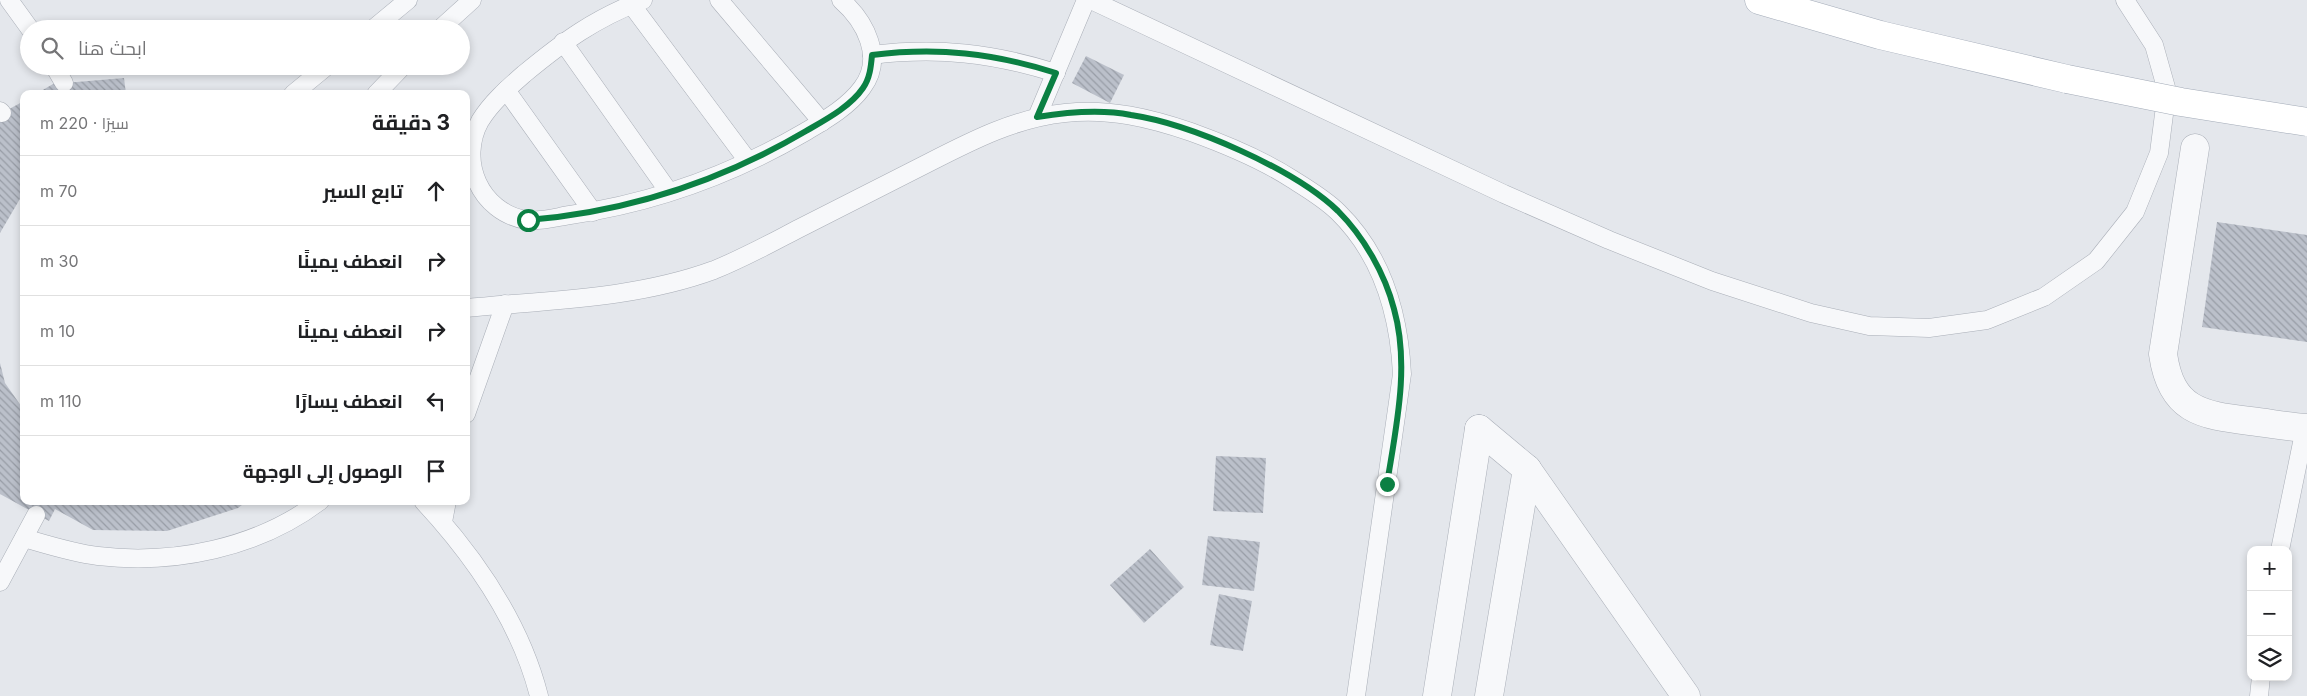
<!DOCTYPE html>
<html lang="ar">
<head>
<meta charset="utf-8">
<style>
	:root { --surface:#fff; --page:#f6f6f6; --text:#202124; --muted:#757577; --line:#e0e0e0 }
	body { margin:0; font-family:Inter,Cairo,sans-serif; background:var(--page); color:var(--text); direction:rtl }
	.controls { position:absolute; right:15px; bottom:15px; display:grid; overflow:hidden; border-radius:10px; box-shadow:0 2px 8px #0003 }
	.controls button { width:45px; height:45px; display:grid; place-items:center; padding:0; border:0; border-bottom:1px solid var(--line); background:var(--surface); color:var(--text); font:25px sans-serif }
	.stop { position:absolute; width:15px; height:15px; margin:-11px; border:4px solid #0b8043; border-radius:50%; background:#fff }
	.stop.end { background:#0b8043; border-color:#fff; box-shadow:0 1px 5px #0008 }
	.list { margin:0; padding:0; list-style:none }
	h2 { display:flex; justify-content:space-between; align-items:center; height:65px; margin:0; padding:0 20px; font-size:21px }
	h2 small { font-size:16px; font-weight:400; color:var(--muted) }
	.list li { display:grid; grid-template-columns:32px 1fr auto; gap:15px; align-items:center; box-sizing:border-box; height:70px; padding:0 20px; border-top:1px solid var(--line) }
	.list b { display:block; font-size:19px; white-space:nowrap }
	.list em { font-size:16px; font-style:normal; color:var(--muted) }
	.icon { flex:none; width:28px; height:28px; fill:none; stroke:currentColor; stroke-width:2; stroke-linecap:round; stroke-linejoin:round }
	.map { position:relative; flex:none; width:2307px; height:696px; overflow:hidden; direction:ltr }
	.search { position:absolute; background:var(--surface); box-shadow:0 2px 8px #0003; left:20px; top:20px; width:450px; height:55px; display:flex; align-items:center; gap:12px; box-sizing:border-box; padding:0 18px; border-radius:28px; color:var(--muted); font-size:19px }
	.panel { position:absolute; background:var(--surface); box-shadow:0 2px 8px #0003; left:20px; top:90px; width:450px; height:415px; border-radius:10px; direction:rtl }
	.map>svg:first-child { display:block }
</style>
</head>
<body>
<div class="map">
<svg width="2307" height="696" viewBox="0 0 2307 696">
	<defs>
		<pattern id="building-back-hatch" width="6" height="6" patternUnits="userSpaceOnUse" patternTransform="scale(1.25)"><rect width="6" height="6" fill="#bbc0ca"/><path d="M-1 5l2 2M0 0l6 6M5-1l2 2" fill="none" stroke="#989da6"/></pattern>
	</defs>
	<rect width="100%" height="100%" fill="#e4e7ec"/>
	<g fill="url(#building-back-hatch)">
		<polygon points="1086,56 1124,75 1110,103 1072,83"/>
		<polygon points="124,78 126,94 36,94 53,84"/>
		<polygon points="24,101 24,192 0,233 0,114"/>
		<polygon points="2217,222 2307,235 2307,342 2202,327"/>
		<polygon points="0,363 5,383 24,410 24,501 247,501 238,508 167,531 93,530 55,509 49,521 0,494"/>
		<polygon points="1216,456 1266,458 1263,513 1213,511"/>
		<polygon points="1208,536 1260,542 1254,591 1202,585"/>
		<polygon points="1150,549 1184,587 1144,623 1110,585"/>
		<polygon points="1219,594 1252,601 1243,651 1210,645"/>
	</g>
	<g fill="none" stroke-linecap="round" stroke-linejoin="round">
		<g stroke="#a9aeb7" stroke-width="19">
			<g id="service">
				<polyline points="9,0 30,29"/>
				<path d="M643 0C594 19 564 41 524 74 508 88 491 103 480 121 458 161 480 212 526 220 540 222 557 217 570 215 653 203 733 174 805 132 825 120 848 107 862 88 885 58 865 21 841 0"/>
				<polyline points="719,0 822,122"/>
				<polyline points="1091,0 1504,194 1609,240 1712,281 1811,313 1869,326 1929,328 1987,320 2044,297 2096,261 2135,212 2159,153 2167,91 2154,45 2125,0"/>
				<polyline points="631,4 748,161"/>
				<polyline points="373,29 408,0"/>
				<polyline points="440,29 472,0"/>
				<polyline points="563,42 669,192"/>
				<path d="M872 55C938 47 992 53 1056 73"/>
				<polyline points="54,66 64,83"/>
				<polyline points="506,90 593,212"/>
				<polyline points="293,94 327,66"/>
				<polyline points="376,94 403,66"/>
				<polyline points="0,111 2,113"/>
				<polyline points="1037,117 1086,0"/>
				<path d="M466 308C549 300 635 299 714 270 744 258 771 243 800 228 843 206 886 184 930 162 973 140 1016 118 1065 113 1109 108 1150 118 1191 132 1227 145 1261 159 1292 179 1308 189 1325 199 1338 212 1383 256 1399 314 1402 374L1356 696"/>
				<polyline points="466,414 505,304"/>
				<path d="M423 501C475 557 520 621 539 696"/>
				<polyline points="443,522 447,501"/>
				<path d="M24 538C48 545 73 553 98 556 174 565 258 548 320 501"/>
				<polyline points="2280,550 2305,428"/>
				<polyline points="0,582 36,515"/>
				<polyline points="2259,696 2261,677"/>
			</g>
		</g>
		<g stroke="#a9aeb7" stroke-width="29">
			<g id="minor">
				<path d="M2195 148 2163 354C2171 410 2200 415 2250 421 2269 423 2288 427 2307 428"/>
				<polyline points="1479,429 1527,469 1489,696"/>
				<polyline points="1527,469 1686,696"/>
				<polyline points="1437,696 1479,429"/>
			</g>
		</g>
		<g stroke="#a3abb8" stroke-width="29">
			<polyline id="primary" points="1759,0 1880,35 2067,79"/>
		</g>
		<use href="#service" stroke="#f7f8fa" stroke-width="18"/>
		<use href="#minor" stroke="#f7f8fa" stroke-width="28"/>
		<use href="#primary" stroke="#fff" stroke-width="28"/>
		<g stroke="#a3abb8" stroke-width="29" stroke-linecap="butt">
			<polyline id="primary-bridge" points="2067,79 2181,102 2307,122"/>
		</g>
		<use href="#primary-bridge" stroke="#fff" stroke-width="28"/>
	</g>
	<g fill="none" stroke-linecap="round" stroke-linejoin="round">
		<path stroke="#0b8043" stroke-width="6" d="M528 220C626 212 721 181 806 131 825 120 850 107 863 88 870 78 871 66 872 55 938 47 993 53 1056 73L1037 117C1068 112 1100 109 1131 115 1191 124 1294 169 1338 211 1364 237 1385 274 1394 309 1410 366 1396 427 1387 484"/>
	</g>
</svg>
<div class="controls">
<button>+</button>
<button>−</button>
<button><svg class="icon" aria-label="layers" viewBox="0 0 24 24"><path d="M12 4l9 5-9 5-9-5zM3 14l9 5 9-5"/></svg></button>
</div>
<div class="stop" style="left:528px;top:220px"></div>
<div class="stop end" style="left:1387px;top:484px"></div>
<div class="search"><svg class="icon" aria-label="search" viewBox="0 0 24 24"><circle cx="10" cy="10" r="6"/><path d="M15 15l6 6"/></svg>ابحث هنا</div>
<section class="panel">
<h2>3 دقيقة<small>سيرًا · 220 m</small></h2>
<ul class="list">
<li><svg class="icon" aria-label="ahead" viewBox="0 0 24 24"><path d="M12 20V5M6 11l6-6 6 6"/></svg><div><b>تابع السير</b></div><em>70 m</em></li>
<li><svg class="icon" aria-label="right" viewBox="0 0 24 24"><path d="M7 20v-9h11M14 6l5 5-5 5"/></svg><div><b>انعطف يمينًا</b></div><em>30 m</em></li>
<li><svg class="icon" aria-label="right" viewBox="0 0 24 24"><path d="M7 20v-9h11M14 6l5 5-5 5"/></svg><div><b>انعطف يمينًا</b></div><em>10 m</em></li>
<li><svg class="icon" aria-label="left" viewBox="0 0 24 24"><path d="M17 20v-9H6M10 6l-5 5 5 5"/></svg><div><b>انعطف يسارًا</b></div><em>110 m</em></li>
<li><svg class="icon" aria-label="arrive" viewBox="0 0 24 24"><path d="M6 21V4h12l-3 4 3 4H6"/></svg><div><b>الوصول إلى الوجهة</b></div></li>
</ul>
</section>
</div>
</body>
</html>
